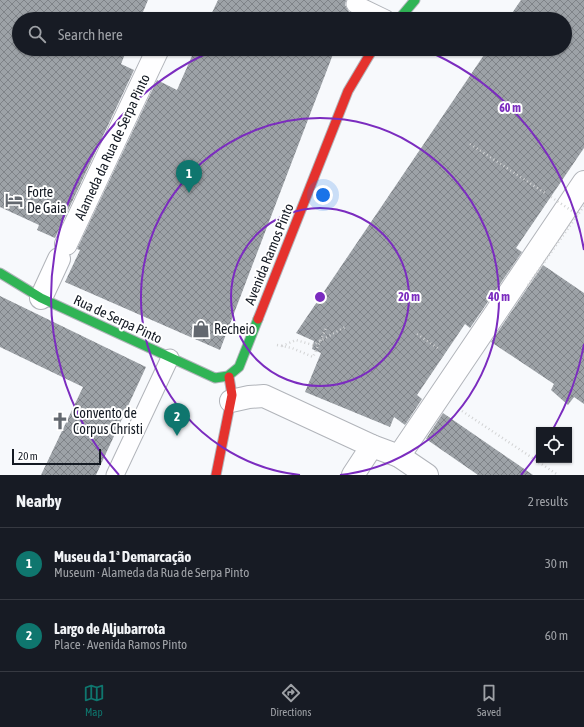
<!DOCTYPE html>
<html lang="en">
<head>
<meta charset="utf-8">
<style>
	:root { --surface:#171b24; --page:#20242c; --text:#f1f3f6; --muted:#9ea1a6; --line:#363941; --accent:#0f766e }
	body { margin:0; font-family:"Asap Condensed",sans-serif; background:var(--page); color:var(--text) }
	.controls { position:absolute; right:12px; bottom:12px; display:grid; overflow:hidden; border-radius:0px; box-shadow:0 1px 3px #0004 }
	.controls button { width:36px; height:36px; display:grid; place-items:center; padding:0; border:0; border-bottom:1px solid var(--line); background:var(--surface); color:var(--text); font:20px sans-serif }
	.scale { position:absolute; left:12px; bottom:10px; width:89px; box-sizing:border-box; padding-left:4px; border:2px solid #141a23; border-top:0; font-size:11px; line-height:14px; white-space:nowrap; color:#141a23; -webkit-text-stroke:3px #fff; paint-order:stroke }
	.you { position:absolute; left:323px; top:195px; width:14px; height:14px; margin:-10px; border:3px solid #fff; border-radius:50%; background:#1a73e8; box-shadow:0 0 0 6px #1a73e833 }
	.badge { display:grid; place-items:center; width:26px; height:26px; border-radius:50%; background:var(--accent); color:#fff; font-size:13px; font-weight:700 }
	.pin { position:absolute; translate:-50% -33px; filter:drop-shadow(0 1px 2px #0008) }
	.pin::after { content:''; position:absolute; top:21px; width:14px; height:12px; background:inherit; clip-path:polygon(0 0,100% 0,50% 100%) }
	.list { margin:0; padding:0; list-style:none }
	h2 { display:flex; justify-content:space-between; align-items:center; height:52px; margin:0; padding:0 16px; font-size:17px }
	h2 small { font-size:13px; font-weight:400; color:var(--muted) }
	.list li { display:grid; grid-template-columns:26px 1fr auto; gap:12px; align-items:center; box-sizing:border-box; height:72px; padding:0 16px; border-top:1px solid var(--line) }
	.list b { display:block; font-size:15px; white-space:nowrap }
	.list p { margin:0; font-size:13px; white-space:nowrap; color:var(--muted) }
	.list em { font-size:13px; font-style:normal; color:var(--muted) }
	.icon { flex:none; width:22px; height:22px; fill:none; stroke:currentColor; stroke-width:2; stroke-linecap:round; stroke-linejoin:round }
	.map { position:relative; flex:none; width:584px; height:475px; overflow:hidden }
	.search { position:absolute; background:var(--surface); box-shadow:0 1px 3px #0004; left:12px; right:12px; top:12px; height:44px; display:flex; align-items:center; gap:10px; box-sizing:border-box; padding:0 14px; border-radius:22px; color:var(--muted); font-size:15px }
	.sheet { height:196px; background:var(--surface) }
	nav { display:flex; justify-content:space-around; align-items:center; box-sizing:border-box; height:56px; border-top:1px solid var(--line); background:var(--surface); font-size:11px; color:var(--muted) }
	nav a { display:grid; justify-items:center; gap:2px }
	nav .on { color:var(--accent) }
	.map>svg:first-child { display:block }
</style>
</head>
<body>
<div class="map">
<svg width="584" height="475" viewBox="0 0 584 475">
	<defs>
		<pattern id="building-cross-hatch" width="8" height="8" patternUnits="userSpaceOnUse"><rect width="8" height="8" fill="#9da2a7"/><path d="M0 0l8 8M0 8l8-8" fill="none" stroke="#7f8388"/></pattern>
	</defs>
	<rect width="100%" height="100%" fill="#f7f9fc"/>
	<g fill="url(#building-cross-hatch)">
		<polygon points="0,0 148,0 140,19 19,19 19,49 127,49 121,64 134,70 55,238 37,230 39,225 0,207"/>
		<polygon points="218,0 346,0 345,5 349,12 346,19 209,19"/>
		<polygon points="521,0 584,0 584,148 516,248 522,252 470,328 465,324 417,395 422,399 405,425 394,417 390,427 305,392 321,353 312,349 314,341 296,333 488,49 565,49 565,19 508,19"/>
		<polygon points="195,49 335,49 220,350 65,282 80,250 77,249 157,80 177,90"/>
		<polygon points="543,265 584,293 584,404 574,397 568,405 551,390 554,384 491,342"/>
		<polygon points="0,296 146,367 96,475 41,475 83,387 0,347"/>
		<polygon points="443,413 533,475 478,475 426,439"/>
	</g>
	<g fill="none" stroke-linecap="round" stroke-linejoin="round">
		<g stroke="#b1b4ba" stroke-width="19">
			<g id="lane">
				<polyline points="355,4 386,19"/>
				<polyline points="115,475 170,358"/>
			</g>
		</g>
		<g stroke="#b1b4ba" stroke-width="24">
			<g id="street">
				<polyline points="66,244 158,49"/>
				<polyline points="41,298 59,259"/>
				<polyline points="231,401 249,397 264,396 372,446 399,456 584,182"/>
				<polyline points="399,456 427,475"/>
				<polyline points="353,475 372,446"/>
			</g>
		</g>
		<g stroke="#b1b4ba" stroke-width="11">
			<g id="fast">
				<polyline points="399,19 415,0"/>
				<polyline points="0,273 41,298 215,378 228,376 239,367 258,319"/>
			</g>
		</g>
		<g stroke="#b1b4ba" stroke-width="11">
			<g id="jam">
				<polyline points="258,319 348,91 373,49"/>
				<polyline points="216,475 232,395 229,377"/>
			</g>
		</g>
		<g stroke="#d2d3d4" stroke-width="2.5" stroke-dasharray="1 3" stroke-linecap="butt">
			<polyline points="470,144 545,193"/>
			<polyline points="417,334 439,349"/>
			<polyline points="277,345 292,348 313,357 327,326"/>
			<polyline points="282,346 296,340 313,345 345,327"/>
			<polyline points="462,411 558,475"/>
		</g>
		<use href="#lane" stroke="#fefeff" stroke-width="17"/>
		<use href="#street" stroke="#fefeff" stroke-width="22"/>
		<use href="#fast" stroke="#30b455" stroke-width="9"/>
		<use href="#jam" stroke="#e5322d" stroke-width="9"/>
		<g stroke="#d2d3d4" stroke-width="2.5" stroke-dasharray="1 3" stroke-linecap="butt">
			<polyline points="551,197 578,215"/>
			<polyline points="528,285 584,206"/>
		</g>
	</g>
	<g fill="none" stroke="#7b2cbf" stroke-width="2">
		<circle cx="320" cy="297" r="89"/>
		<path d="M300 475A179 179 0 1 1 340 475"/>
		<path d="M584 344A268 268 0 0 1 553 429M538 453A268 268 0 0 1 521 475M119 475A268 268 0 0 1 217 49M423 49A268 268 0 0 1 584 250"/>
	</g>
	<defs>
		<g id="hotel-bare" transform="scale(1.38)"><path d="M-6-4.5h1.5V1H6V5H4.5V3h-9V5H-6ZM-4 0a1.8 1.8 0 1 1 3.6 0ZM.5 0V-2.5h3Q6-2.5 6 0Z" fill="#63686f" stroke="#fff" stroke-width="2.5" paint-order="stroke"/></g>
		<g id="shop-bare" transform="scale(1.38)"><path d="M-5-2.5h2.3a2.7 3.5 0 0 1 5.4 0H5L5.5 6h-11ZM-1.5-2.5h3a1.5 2.3 0 0 0-3 0Z" fill="#63686f" stroke="#fff" stroke-width="2.5" paint-order="stroke"/></g>
		<g id="church-bare" transform="scale(1.38)"><path d="M-1.2-6h2.4v3.5h3.3v2.4h-3.3V6h-2.4V-.1h-3.3v-2.4h3.3Z" fill="#63686f" stroke="#fff" stroke-width="2.5" paint-order="stroke"/></g>
	</defs>
	<g fill-rule="evenodd">
		<use href="#hotel-bare" x="14" y="200"/>
		<use href="#shop-bare" x="201" y="329"/>
		<use href="#church-bare" x="60" y="421"/>
	</g>
	<g text-anchor="middle" dominant-baseline="central" stroke-width="4" stroke-linejoin="round" paint-order="stroke">
		<g font-size="14" fill="#141a23" stroke="#fff">
			<text transform="translate(112 147) rotate(-65)">Alameda da Rua de Serpa Pinto</text>
			<text transform="translate(269 254) rotate(-68)">Avenida Ramos Pinto</text>
			<text transform="translate(118 319) rotate(25)">Rua de Serpa Pinto</text>
		</g>
		<g font-size="14" fill="#141a23" stroke="#fff" text-anchor="start">
			<text x="27" y="192">Forte<tspan x="27" dy="16">De Gaia</tspan></text>
			<text x="214" y="329">Recheio</text>
			<text x="73" y="413">Convento de<tspan x="73" dy="16">Corpus Christi</tspan></text>
		</g>
	</g>
	<circle cx="320" cy="297" r="6" fill="#7b2cbf" stroke="#fff" stroke-width="2"/>
	<g font-size="12" text-anchor="middle" font-weight="bold" fill="#7b2cbf" stroke="#fff" stroke-width="4" stroke-linejoin="round" paint-order="stroke">
		<text x="510" y="112">60 m</text>
		<text x="409" y="301">20 m</text>
		<text x="499" y="301">40 m</text>
	</g>
</svg>
<div class="controls">
<button><svg class="icon" aria-label="locate" viewBox="0 0 24 24"><circle cx="12" cy="12" r="6"/><path d="M12 2v4M12 18v4M2 12h4M18 12h4"/></svg></button>
</div>
<div class="scale">20 m</div>
<div class="you"></div>
<div class="pin badge" style="left:189px;top:193px">1</div>
<div class="pin badge" style="left:177px;top:436px">2</div>
<div class="search"><svg class="icon" aria-label="search" viewBox="0 0 24 24"><circle cx="10" cy="10" r="6"/><path d="M15 15l6 6"/></svg>Search here</div>
</div>
<section class="sheet">
<h2>Nearby<small>2 results</small></h2>
<ul class="list">
<li><span class="badge">1</span><div><b>Museu da 1ª Demarcação</b><p>Museum · Alameda da Rua de Serpa Pinto</p></div><em>30 m</em></li>
<li><span class="badge">2</span><div><b>Largo de Aljubarrota</b><p>Place · Avenida Ramos Pinto</p></div><em>60 m</em></li>
</ul>
</section>
<nav>
<a class="on"><svg class="icon" aria-label="map" viewBox="0 0 24 24"><path d="M3 6l6-2 6 2 6-2v14l-6 2-6-2-6 2zM9 4v14M15 6v14"/></svg>Map</a>
<a><svg class="icon" aria-label="directions" viewBox="0 0 24 24"><path d="M12 3l9 9-9 9-9-9zM9 14v-3h6M13 9l2 2-2 2"/></svg>Directions</a>
<a><svg class="icon" aria-label="saved" viewBox="0 0 24 24"><path d="M7 4h10v16l-5-4-5 4z"/></svg>Saved</a>
</nav>
</body>
</html>
